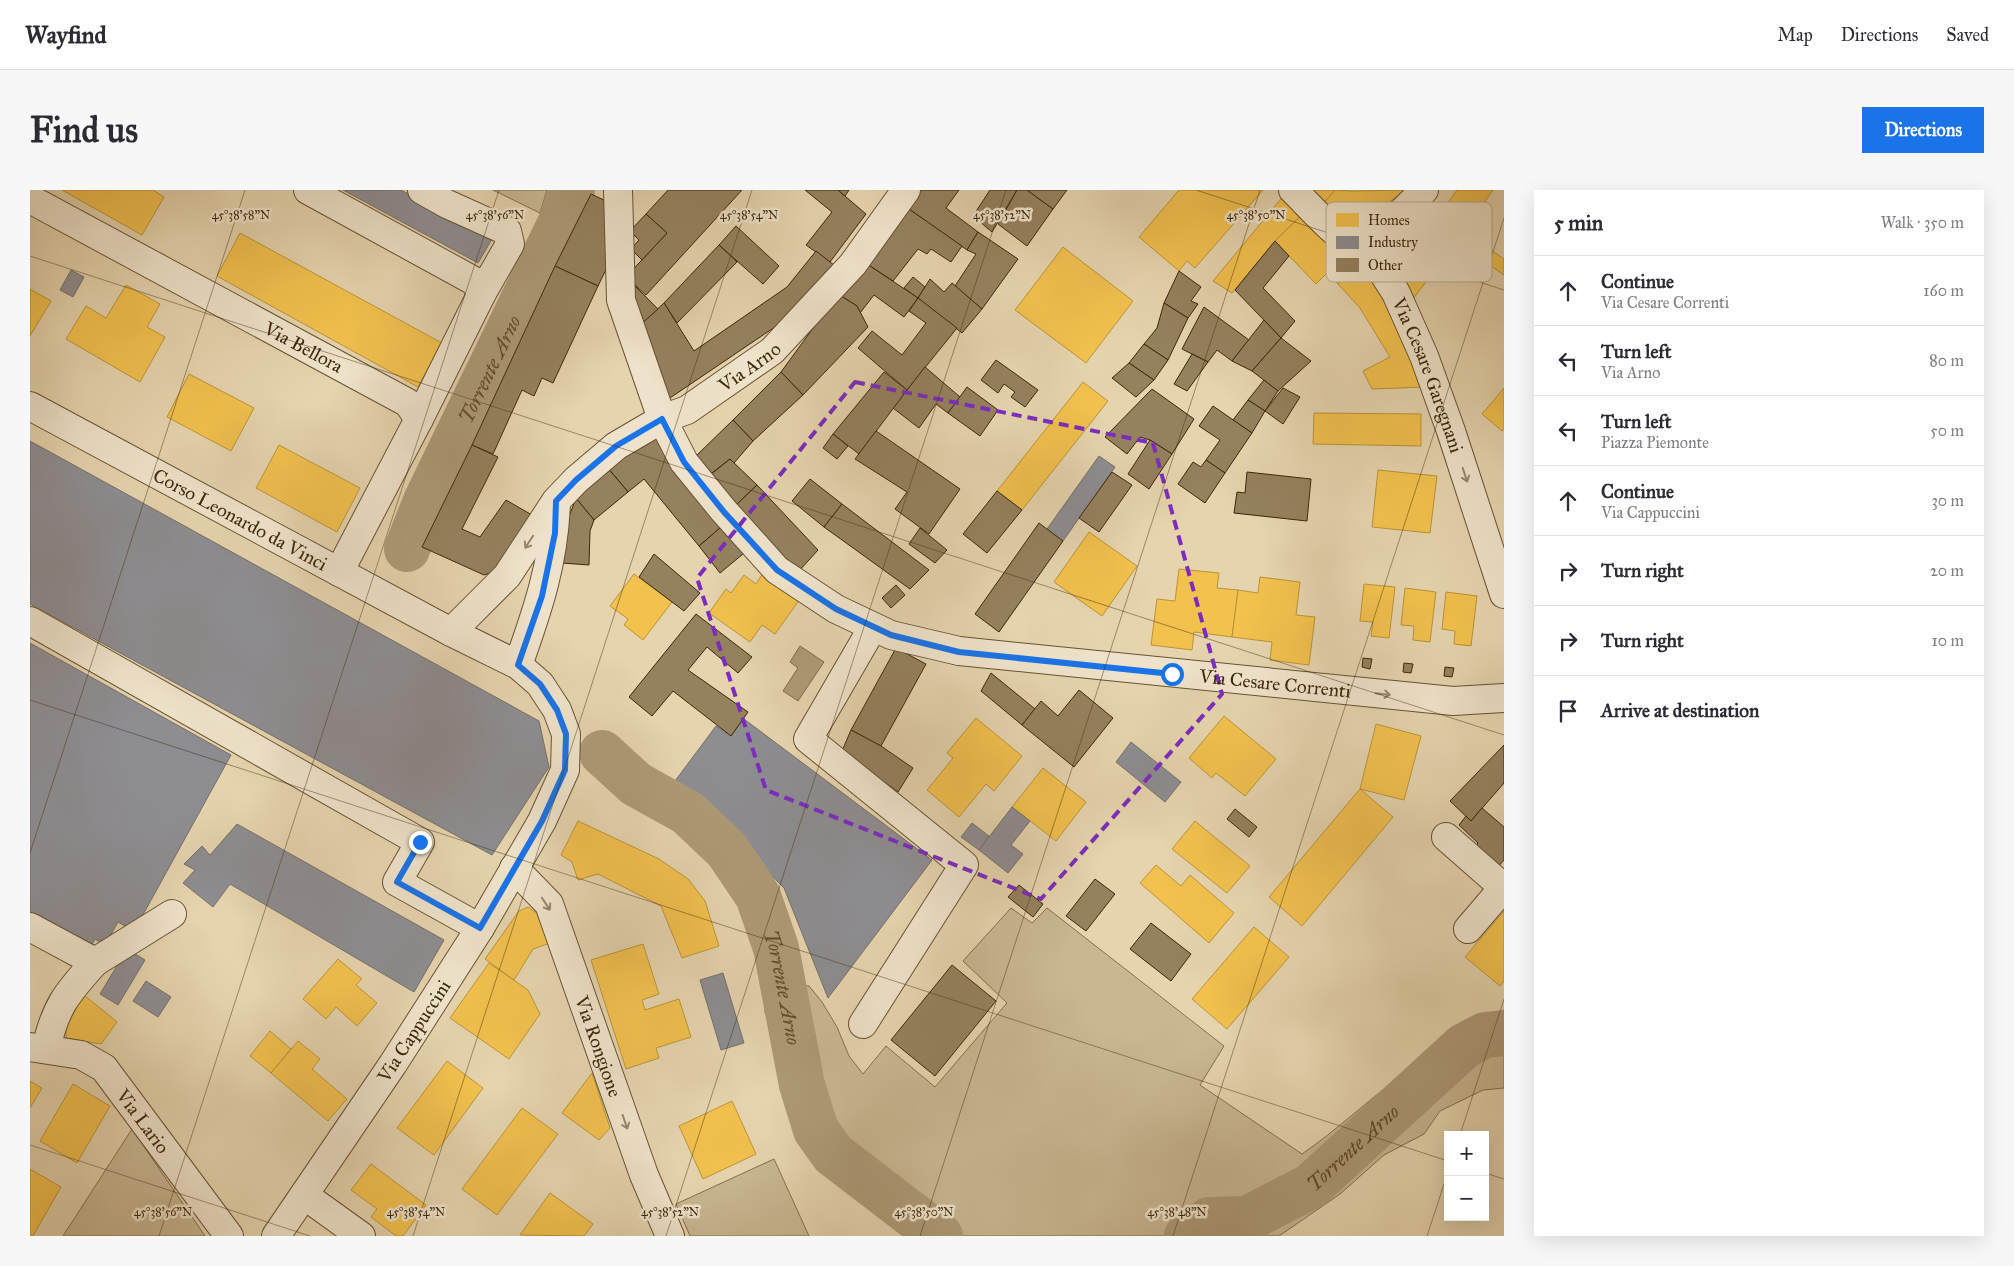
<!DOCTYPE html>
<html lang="en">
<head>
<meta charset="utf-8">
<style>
	:root { --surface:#fff; --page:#f7f7f7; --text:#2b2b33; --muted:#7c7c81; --line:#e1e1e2; --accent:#1a73e8 }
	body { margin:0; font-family:"IM FELL Great Primer",serif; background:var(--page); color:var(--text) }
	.controls { position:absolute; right:15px; bottom:15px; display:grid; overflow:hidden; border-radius:0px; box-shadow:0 5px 20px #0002 }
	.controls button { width:45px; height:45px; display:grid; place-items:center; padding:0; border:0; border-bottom:1px solid var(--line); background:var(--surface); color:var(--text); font:25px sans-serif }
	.stop { position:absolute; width:15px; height:15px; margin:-11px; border:4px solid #1a73e8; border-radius:50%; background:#fff }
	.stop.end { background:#1a73e8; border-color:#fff; box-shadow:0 1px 5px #0008 }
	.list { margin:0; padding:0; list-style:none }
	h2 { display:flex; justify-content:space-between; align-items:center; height:65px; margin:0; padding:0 20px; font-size:21px }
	h2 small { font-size:16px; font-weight:400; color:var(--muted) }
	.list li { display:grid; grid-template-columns:32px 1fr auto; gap:15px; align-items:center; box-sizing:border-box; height:70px; padding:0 20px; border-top:1px solid var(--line) }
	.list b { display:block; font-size:19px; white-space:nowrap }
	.list p { margin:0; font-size:16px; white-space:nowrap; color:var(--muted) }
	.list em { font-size:16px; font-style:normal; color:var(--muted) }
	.icon { flex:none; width:28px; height:28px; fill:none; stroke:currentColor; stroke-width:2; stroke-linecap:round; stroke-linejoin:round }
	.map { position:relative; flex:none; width:1474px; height:1046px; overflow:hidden; border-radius:0px }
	header { display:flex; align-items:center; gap:30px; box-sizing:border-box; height:70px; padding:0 25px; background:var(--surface); border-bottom:1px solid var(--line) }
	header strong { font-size:24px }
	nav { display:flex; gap:28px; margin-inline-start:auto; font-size:18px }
	.intro { display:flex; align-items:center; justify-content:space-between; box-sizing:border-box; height:120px; padding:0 30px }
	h1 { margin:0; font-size:35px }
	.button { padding:12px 22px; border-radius:0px; background:var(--accent); color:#fff; font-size:18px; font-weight:700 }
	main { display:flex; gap:30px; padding:0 30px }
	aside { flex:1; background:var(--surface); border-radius:0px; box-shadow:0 5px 20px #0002 }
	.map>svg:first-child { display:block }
</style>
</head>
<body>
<header>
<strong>Wayfind</strong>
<nav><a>Map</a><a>Directions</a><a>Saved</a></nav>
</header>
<div class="intro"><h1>Find us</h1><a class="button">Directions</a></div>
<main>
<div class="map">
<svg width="1474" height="1046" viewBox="0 0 1474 1046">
	<rect width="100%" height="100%" fill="#e5d4ad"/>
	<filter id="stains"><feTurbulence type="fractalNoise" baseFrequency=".004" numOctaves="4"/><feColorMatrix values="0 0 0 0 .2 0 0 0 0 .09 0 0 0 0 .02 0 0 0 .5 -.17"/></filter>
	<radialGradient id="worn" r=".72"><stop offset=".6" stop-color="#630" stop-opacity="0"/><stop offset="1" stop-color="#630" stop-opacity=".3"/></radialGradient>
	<g fill="#c8b791" stroke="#82704d">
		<polygon points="463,0 517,0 510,23"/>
		<path d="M981 718 1002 733 1017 718 1194 856 1170 895 1272 964C1307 940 1337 911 1371 886 1404 861 1438 840 1474 820V898L1453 900 1410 921 1394 944 1354 965 1310 1004 1249 1046H874L863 1031 812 991 776 958 769 937 755 858 735 823V790L779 796 792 812 807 837 819 866 833 884 856 856 905 897 977 813 933 771Z"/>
		<polygon points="102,939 175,1046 33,1046"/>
		<polygon points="744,969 779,1046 660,1046 646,1014"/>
	</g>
	<polygon fill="#ac9a75" stroke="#7f6c4a" points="770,456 794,472 768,511 753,501 768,478 760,472"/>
	<g fill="#f2c14e" stroke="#bb9339">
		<polygon points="32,0 123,0 134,7 112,45"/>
		<polygon points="1149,0 1233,0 1165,78 1157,71 1149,81 1109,47"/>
		<polygon points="1281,0 1305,0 1294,13"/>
		<polygon points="1305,0 1323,1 1375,0 1320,42 1294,13"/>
		<polygon points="1427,0 1463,0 1434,41 1445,49 1438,60 1402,35"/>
		<polygon points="1255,4 1276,21 1245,51 1202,103 1183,91"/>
		<polygon points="1276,21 1331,74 1308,94 1298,82 1286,94 1245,51"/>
		<polygon points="1402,35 1438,60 1425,78 1414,69 1382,110 1367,88"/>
		<polygon points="210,43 412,153 388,197 187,86"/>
		<polygon points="1445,49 1474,69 1474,85 1458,74 1446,92 1425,78"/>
		<polygon points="1033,57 1103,111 1056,173 985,120"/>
		<polygon points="1331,74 1353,97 1396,197 1342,199 1333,181 1360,167 1330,118 1308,94"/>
		<polygon points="96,95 130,114 117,137 135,147 110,192 36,149 56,116 76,128"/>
		<polygon points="0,99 21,111 0,146"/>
		<polygon points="159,184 224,218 201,261 137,227"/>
		<polygon points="1053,192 1078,211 992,320 967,301"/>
		<polygon points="1474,198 1474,239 1472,241 1452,224"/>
		<polygon points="1284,223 1391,224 1391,256 1283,254"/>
		<polygon points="249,255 330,298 307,342 226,298"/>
		<polygon points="1348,280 1407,286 1400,343 1342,337"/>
		<polygon points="1059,342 1107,376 1072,426 1024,392"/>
		<polygon points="1149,379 1189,383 1187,398 1208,400 1202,447 1164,442 1162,460 1121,455 1127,409 1145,411"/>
		<polygon points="733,383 770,409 745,444 732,435 720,452 679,423 696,399 701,403 714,385 726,394"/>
		<polygon points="604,384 642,412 613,450 594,435 598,429 580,416"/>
		<polygon points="1230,387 1270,392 1266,425 1285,427 1279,475 1240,470 1242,452 1202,447 1208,400 1228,403"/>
		<polygon points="1334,394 1365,397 1359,448 1341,446 1343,432 1330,431"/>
		<polygon points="1375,398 1406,402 1400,452 1383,450 1384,436 1371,435"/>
		<polygon points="1416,402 1447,406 1441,456 1424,454 1425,441 1412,439"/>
		<polygon points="1194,526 1246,569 1215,606 1186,583 1182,588 1159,568"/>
		<polygon points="946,528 992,566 964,601 956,594 929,627 897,600 923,568 917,563"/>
		<polygon points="1346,534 1391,546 1374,610 1330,599"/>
		<polygon points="1013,578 1056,612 1026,651 982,617"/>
		<polygon points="1330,599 1363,627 1272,736 1239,707"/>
		<polygon points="548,631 629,669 658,689 675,711 689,756 652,768 631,716 568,684 548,690 542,672 531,665"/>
		<polygon points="1165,631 1220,676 1197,703 1142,659"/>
		<polygon points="1126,675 1151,696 1160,685 1204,723 1179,753 1110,693"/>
		<polygon points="498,717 515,729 523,752 503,759 484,790 455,769 489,721"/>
		<polygon points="1474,721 1474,791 1470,796 1435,767"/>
		<polygon points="1224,737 1259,767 1197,839 1162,809"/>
		<polygon points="613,754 629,804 612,810 615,820 649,809 661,847 626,858 629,868 596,879 561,770"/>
		<polygon points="308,769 332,789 326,795 347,813 327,836 306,817 296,829 273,809"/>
		<polygon points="459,773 498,800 510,824 479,869 420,828"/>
		<polygon points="54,805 87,832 71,854 36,848 37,828"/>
		<polygon points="240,841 261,859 241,883 220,866"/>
		<polygon points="268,851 290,869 282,879 317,909 298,931 241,883"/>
		<polygon points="417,871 453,898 404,965 367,938"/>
		<polygon points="562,883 580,938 569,950 532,923"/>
		<polygon points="0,891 12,898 0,918"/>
		<polygon points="43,894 80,916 47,973 10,951"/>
		<polygon points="702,911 726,964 673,989 649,936"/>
		<polygon points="492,918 528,944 467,1025 432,999"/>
		<polygon points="341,974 396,1015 373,1046 366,1046 341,1027 347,1019 321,1000"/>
		<polygon points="0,979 31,997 3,1046 0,1046"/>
		<polygon points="520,1003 563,1034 554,1046 490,1045"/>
	</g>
	<g fill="#8d8d92" stroke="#756f69">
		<polygon points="313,0 371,0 462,49 448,73"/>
		<polygon points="41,80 54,87 43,107 30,100"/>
		<polygon points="0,251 509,531 519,577 462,665 0,414"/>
		<polygon points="1069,266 1085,277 1033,351 1017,339"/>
		<polygon points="0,453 201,565 104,741 88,732 75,755 65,749 60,758 0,725"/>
		<polygon points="714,529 902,670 798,808 754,698 717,660 658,606 642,595 686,536 701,546"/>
		<polygon points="1101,552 1151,592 1135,612 1086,572"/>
		<polygon points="982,617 1000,631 981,655 993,664 978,683 949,660"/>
		<polygon points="942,633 959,646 949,660 931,647"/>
		<polygon points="207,634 414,750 384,802 200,694 183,717 153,693 165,680 154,674 172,656 180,665"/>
		<polygon points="97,759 115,770 88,815 70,804"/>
		<polygon points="693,783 714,853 691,860 670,790"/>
		<polygon points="116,791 141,807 128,827 103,811"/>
	</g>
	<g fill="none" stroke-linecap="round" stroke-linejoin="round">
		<g stroke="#ac9a75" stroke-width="46">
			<path id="s1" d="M377 359 396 311 532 30 542 0"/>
			<path id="s2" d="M572 563 606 594 658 623 697 660 728 706 746 758 772 895 786 940 803 964 910 1046"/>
			<path id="s3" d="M1157 1046 1179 1030 1217 1029 1281 996 1434 856 1455 845 1474 843"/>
		</g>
	</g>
	<g fill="#94815e" stroke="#3c2809">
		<polygon points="638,0 712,0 616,105 596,87 637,43 616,24"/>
		<polygon points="775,0 808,0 836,24 800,72 776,55 802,22"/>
		<polygon points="808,0 819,0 815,6"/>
		<polygon points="889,0 929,0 916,18 948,42 937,60 876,17"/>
		<polygon points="960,0 987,0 962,42 943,26"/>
		<polygon points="987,0 997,0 1023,19 997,56 968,34"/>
		<polygon points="997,0 1037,0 1023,19"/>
		<polygon points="561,4 578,12 583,65 568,96 525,76"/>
		<polygon points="876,17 932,56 921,72 901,59 897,64 888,59 863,91 834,72"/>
		<polygon points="616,24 637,43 612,70 601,59 609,50 600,41"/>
		<polygon points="706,36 749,76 733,94 689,55"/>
		<polygon points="948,42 988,69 952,119 925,96 946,64 937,60"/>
		<polygon points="1245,51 1259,66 1233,98 1265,131 1251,148 1205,100"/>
		<polygon points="689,55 707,72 647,133 634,113"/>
		<polygon points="786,61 809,79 776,116 637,210 609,136 634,113 664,161 757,97"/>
		<polygon points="834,72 888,108 874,127 844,105 830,123 827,116 808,104"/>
		<polygon points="525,76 568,96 523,193 512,188 504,206 492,200 463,264 442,255"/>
		<polygon points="1149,81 1171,97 1161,111 1168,114 1158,128 1134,113"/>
		<polygon points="883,87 895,97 888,108 874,98"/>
		<polygon points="900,89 914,102 922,93 952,119 932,143 888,108"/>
		<polygon points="601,92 628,119 609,136"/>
		<polygon points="808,104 827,116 838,137 773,205 751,182"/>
		<polygon points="888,108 927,138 877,200 828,158 842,141 872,165 896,133 879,121"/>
		<polygon points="1134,113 1158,128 1138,170 1114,154 1127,138"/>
		<polygon points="1174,117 1219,150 1202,171 1187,160 1178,172 1152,159"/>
		<polygon points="1234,130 1251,148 1222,181 1202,171"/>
		<polygon points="1251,148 1281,171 1248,201 1222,181"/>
		<polygon points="1114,154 1138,170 1124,190 1099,173"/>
		<polygon points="1162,164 1178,172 1157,201 1144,194"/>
		<polygon points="966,170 1008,200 995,217 981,207 985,202 974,194 968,203 951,190"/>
		<polygon points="1099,173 1124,190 1106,207 1082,188"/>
		<polygon points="895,177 930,207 918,223 906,214 889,238 863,218"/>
		<polygon points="751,182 773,205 723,251 703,230"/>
		<polygon points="854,182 877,200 829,264 803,244"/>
		<polygon points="1234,190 1248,201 1235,221 1218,210"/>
		<polygon points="937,197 968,220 950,246 918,223"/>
		<polygon points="1253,198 1270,207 1253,234 1235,221"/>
		<polygon points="1122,199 1164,229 1142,264 1120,250 1110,247 1097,264 1075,247"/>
		<polygon points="1218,210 1235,221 1222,243 1203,230"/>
		<polygon points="1183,216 1222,243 1195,283 1176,270 1190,250 1169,236"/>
		<polygon points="703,230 723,251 704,273 700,269 682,283 666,266"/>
		<polygon points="622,240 697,332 669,356 614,289 598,302 577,277"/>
		<polygon points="846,241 930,299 899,344 865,319 877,302 825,269"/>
		<polygon points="803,244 818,256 807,269 793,258"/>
		<polygon points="1120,250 1142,264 1119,299 1098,284"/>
		<polygon points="442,255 468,267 432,339 450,347 476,310 502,325 466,381 454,385 392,357"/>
		<polygon points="700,269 727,295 701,320 675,289"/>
		<polygon points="1176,270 1195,283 1175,313 1148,294 1163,272 1171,277"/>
		<polygon points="577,277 598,302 564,330 543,305"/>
		<polygon points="1082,282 1102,295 1069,342 1049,328"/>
		<polygon points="1217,282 1281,289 1277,331 1204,323 1207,302 1215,303"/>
		<polygon points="780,289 812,314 794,337 762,311"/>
		<polygon points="727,295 788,360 769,381 701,320"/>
		<polygon points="967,301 992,320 957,363 933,344"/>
		<polygon points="546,308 564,330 560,341 559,375 532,373 535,337"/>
		<polygon points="812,314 899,380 880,399 794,337"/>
		<polygon points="697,332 719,359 690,383 669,356"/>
		<polygon points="1009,333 1033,351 969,442 945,424"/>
		<polygon points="890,338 917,360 905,373 879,354"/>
		<polygon points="624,364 670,403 654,421 609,387"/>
		<polygon points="866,395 875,405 861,418 852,408"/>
		<polygon points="666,424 722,467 708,483 677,457 658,480 718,522 701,546 643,501 622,526 599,507"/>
		<polygon points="866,458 896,474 851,556 821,540"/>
		<polygon points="1333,468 1342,469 1340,479 1332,477"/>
		<polygon points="1374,473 1383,474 1381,483 1373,482"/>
		<polygon points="1415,477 1424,478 1422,487 1414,486"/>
		<polygon points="961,483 1005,519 992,535 951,501"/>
		<polygon points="1049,500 1083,528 1044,577 992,535 1011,511 1028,526"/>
		<polygon points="821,540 851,556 883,578 868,602 812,561"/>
		<polygon points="1474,555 1474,593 1441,631 1420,611"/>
		<polygon points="1452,618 1474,637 1474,670 1465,680 1442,660 1448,653 1429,635 1436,626 1441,631"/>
		<polygon points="1205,619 1227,637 1219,647 1197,629"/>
		<polygon points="1065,689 1085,704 1056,741 1036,726"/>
		<polygon points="989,695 1013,714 1003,727 978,707"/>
		<polygon points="1121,733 1161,764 1141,791 1100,759"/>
		<polygon points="922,775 966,811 905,886 861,850"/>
	</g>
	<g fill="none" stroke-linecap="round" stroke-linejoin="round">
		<g stroke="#665332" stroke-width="30">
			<g id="minor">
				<polyline points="278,0 444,91 452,103 389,229"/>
				<polyline points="392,0 417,14 477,41 480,54 452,103"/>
				<path id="s4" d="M588 0 591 110 632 229 654 272 694 321 747 380 806 419 861 445 929 461 1423 511 1474 508"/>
				<path d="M1263 0C1274 10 1308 49 1320 51 1344 55 1379 15 1394 0"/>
				<path id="s5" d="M0 9 378 213 389 229 309 382"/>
				<path id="s6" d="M1360 33 1345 56V70L1366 103 1394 166 1421 241 1474 404"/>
				<path id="s7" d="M0 216 421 442 488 475 510 494 527 520 536 544 535 580 512 631 450 738 363 874 246 1046"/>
				<polyline points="0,431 390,652 367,692 450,738"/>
				<path id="s8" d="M421 442 477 386 526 311 546 290 586 256 632 229 657 220 742 161 823 74 876 0"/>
				<path d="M488 475C508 419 524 372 526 313"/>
				<polyline points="1416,647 1474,698"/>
				<path id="s9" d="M484 678 519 714 614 985 640 1046"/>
				<path d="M0 737 65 772C37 803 25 817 16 859"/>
				<polyline points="1438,739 1474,697"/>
				<polyline points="65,772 142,724"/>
				<polyline points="833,834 934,675 778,549 843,437"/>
				<path id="s10" d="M0 857 51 865 74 878 199 1046"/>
				<polyline points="274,1005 331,1046"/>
			</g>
		</g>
		<use href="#minor" stroke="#eee3ca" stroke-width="28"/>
	</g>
	<defs><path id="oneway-shaft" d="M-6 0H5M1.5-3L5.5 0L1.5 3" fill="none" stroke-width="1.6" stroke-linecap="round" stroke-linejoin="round" transform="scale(1.25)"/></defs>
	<g stroke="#95866a">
		<use href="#oneway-shaft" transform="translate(1435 285) rotate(72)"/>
		<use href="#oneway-shaft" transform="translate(499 352) rotate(123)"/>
		<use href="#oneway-shaft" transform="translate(1353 504) rotate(6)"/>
		<use href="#oneway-shaft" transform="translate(516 714) rotate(57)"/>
		<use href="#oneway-shaft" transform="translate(595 932) rotate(71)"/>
	</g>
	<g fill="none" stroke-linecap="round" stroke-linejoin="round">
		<polyline stroke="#1a73e8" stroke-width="6" points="390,652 367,692 450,738 512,631 535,580 536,544 527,520 510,494 488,475 512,406 525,343 526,311 546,290 586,256 632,229 654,272 694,322 747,380 806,419 861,445 929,462 1142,484"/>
	</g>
	<path fill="none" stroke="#7b2cbf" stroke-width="4" stroke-dasharray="10 6" stroke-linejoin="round" d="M825 192 1123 253 1192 504 1011 709 736 600 667 388Z"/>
	<path fill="none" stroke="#3c2809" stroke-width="1" stroke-opacity="0.45" d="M1166 0 1474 100M0 66 1474 545M0 510 1418 971M0 663 215 0M1430 945 1474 809M0 955 280 1046M1455 983 1474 989M129 1046 469 0M383 1046 722 0M636 1046 976 0M890 1046 1230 0M1143 1046 1474 28M1397 1046 1418 982"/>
	<g text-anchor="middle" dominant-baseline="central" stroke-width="5" stroke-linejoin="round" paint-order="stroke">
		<g font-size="19" fill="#3c2809" stroke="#eee3ca">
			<text stroke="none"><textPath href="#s5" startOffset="311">Via Bellora</textPath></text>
			<text stroke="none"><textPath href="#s8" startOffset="406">Via Arno</textPath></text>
			<text stroke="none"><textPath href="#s6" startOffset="169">Via Cesare Garegnani</textPath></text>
			<text stroke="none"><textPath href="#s7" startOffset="239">Corso Leonardo da Vinci</textPath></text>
			<text stroke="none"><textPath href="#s4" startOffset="946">Via Cesare Correnti</textPath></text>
			<text transform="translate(384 841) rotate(-57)">Via Cappuccini</text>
			<text stroke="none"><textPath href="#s9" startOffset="201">Via Rongione</textPath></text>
			<text stroke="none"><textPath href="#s10" startOffset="144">Via Lario</textPath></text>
		</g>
		<g font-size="20" font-style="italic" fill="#5e4a29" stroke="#eee3ca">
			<text stroke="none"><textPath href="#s1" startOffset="198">Torrente Arno</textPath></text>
			<text stroke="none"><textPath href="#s2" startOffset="310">Torrente Arno</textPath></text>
			<text stroke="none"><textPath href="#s3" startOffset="194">Torrente Arno</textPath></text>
		</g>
	</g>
	<rect x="1296" y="12" width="166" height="80" rx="8" fill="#eee3ca" stroke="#b9ab90" stroke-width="1"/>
	<rect x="1306" y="23" width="23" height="14" fill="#f2c14e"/>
	<rect x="1306" y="46" width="23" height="13" fill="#8d8d92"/>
	<rect x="1306" y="68" width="23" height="14" fill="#94815e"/>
	<g font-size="14" fill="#3c2809">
		<text x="1338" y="35">Homes</text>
		<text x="1338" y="57">Industry</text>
		<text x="1338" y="80">Other</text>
	</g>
	<g font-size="12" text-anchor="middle" fill="#3c2809" stroke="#eee3ca" stroke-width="5" stroke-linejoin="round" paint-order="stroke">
		<text x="211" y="29">45°38'58"N</text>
		<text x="465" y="29">45°38'56"N</text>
		<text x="719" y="29">45°38'54"N</text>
		<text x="972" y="29">45°38'52"N</text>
		<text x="1226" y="29">45°38'50"N</text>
		<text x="133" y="1026">45°38'56"N</text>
		<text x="386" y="1026">45°38'54"N</text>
		<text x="640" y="1026">45°38'52"N</text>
		<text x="894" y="1026">45°38'50"N</text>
		<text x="1147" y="1026">45°38'48"N</text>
	</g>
	<rect width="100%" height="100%" filter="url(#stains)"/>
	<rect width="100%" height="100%" fill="url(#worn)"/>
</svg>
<div class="controls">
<button>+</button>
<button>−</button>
</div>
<div class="stop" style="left:1142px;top:484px"></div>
<div class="stop end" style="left:390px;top:652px"></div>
</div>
<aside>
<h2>5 min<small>Walk · 350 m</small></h2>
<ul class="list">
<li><svg class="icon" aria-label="ahead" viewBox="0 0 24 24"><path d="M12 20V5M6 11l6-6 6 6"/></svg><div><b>Continue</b><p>Via Cesare Correnti</p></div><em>160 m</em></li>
<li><svg class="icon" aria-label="left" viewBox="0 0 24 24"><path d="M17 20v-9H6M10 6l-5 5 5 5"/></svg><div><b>Turn left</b><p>Via Arno</p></div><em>80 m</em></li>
<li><svg class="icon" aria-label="left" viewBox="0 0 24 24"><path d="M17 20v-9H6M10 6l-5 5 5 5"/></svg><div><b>Turn left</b><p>Piazza Piemonte</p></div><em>50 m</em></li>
<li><svg class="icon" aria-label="ahead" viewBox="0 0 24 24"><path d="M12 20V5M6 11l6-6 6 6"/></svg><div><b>Continue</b><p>Via Cappuccini</p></div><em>30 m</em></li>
<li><svg class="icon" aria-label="right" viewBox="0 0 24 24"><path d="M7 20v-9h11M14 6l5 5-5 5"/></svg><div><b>Turn right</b></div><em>20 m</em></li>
<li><svg class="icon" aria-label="right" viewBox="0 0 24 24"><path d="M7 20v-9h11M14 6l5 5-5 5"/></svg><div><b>Turn right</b></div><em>10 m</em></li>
<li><svg class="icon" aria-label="arrive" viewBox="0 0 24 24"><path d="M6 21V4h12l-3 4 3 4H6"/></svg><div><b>Arrive at destination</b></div></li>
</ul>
</aside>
</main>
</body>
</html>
